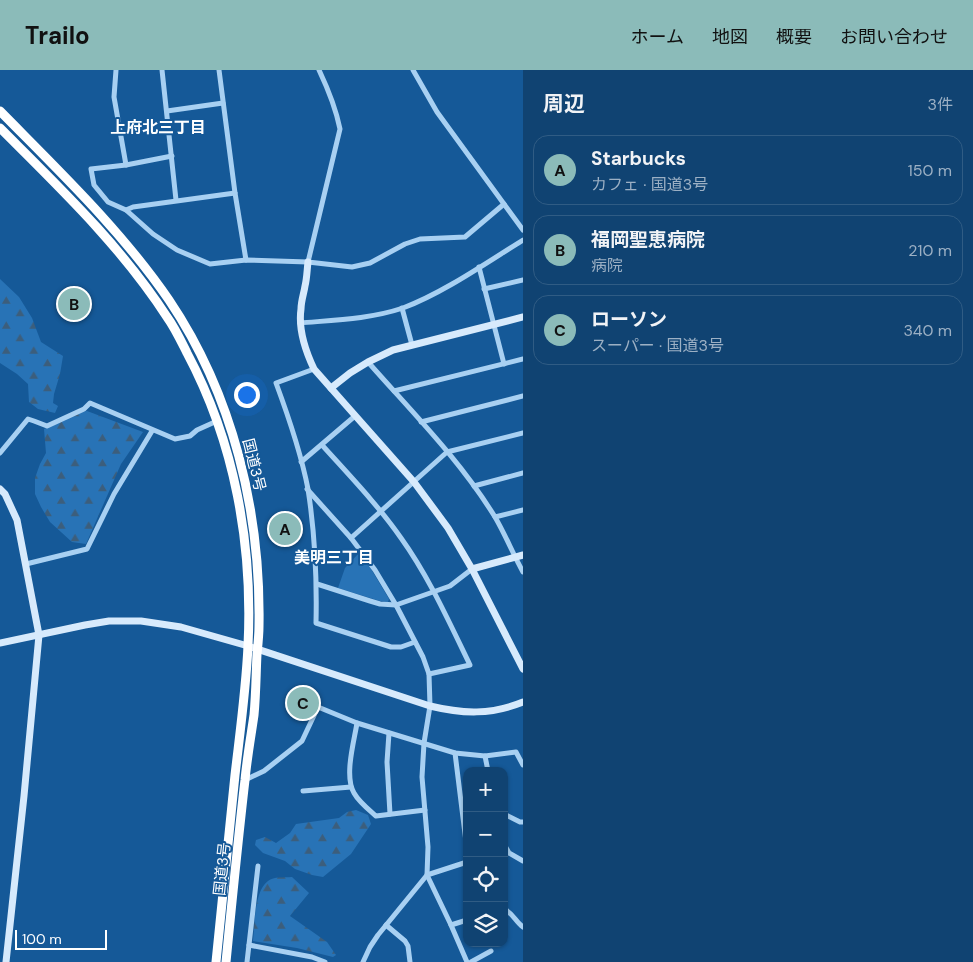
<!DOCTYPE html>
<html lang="ja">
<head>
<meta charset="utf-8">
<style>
	:root { --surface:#104372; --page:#194a77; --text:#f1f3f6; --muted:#9cb0c4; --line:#305c84; --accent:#8bbbb9 }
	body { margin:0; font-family:"DM Sans","Noto Sans JP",sans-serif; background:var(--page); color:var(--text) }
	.controls { position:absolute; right:15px; bottom:15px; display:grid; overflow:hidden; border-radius:10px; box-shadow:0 1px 4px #0004 }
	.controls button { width:45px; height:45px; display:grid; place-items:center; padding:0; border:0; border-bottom:1px solid var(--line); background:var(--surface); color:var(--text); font:25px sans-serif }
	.scale { position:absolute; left:15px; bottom:12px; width:92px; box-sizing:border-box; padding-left:5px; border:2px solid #fff; border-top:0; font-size:14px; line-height:18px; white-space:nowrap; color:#fff; -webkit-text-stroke:4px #155998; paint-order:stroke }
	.you { position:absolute; left:246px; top:324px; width:18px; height:18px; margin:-12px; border:4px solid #fff; border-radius:50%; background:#1a73e8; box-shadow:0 0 0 8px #1a73e833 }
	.badge { display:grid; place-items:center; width:32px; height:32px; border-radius:50%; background:var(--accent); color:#111; font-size:16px; font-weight:700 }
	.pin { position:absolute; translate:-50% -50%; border:2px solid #fff; box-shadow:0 1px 5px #0006 }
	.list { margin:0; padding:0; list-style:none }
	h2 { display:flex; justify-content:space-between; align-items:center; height:65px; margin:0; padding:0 20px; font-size:21px }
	h2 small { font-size:16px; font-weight:400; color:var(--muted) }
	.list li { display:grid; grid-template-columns:32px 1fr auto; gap:15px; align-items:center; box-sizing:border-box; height:70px; margin:0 10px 10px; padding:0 10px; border:1px solid var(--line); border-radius:15px }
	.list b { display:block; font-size:19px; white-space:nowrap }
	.list p { margin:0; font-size:16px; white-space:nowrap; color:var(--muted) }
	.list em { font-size:16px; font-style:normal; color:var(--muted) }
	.icon { flex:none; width:28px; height:28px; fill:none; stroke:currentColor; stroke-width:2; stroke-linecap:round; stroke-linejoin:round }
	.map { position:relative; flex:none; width:523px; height:892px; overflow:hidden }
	header { display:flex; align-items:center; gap:30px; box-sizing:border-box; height:70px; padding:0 25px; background:var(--accent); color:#111 }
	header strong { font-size:24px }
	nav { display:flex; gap:28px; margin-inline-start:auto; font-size:18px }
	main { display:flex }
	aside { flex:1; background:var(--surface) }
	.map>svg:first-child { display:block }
</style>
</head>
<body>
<header>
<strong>Trailo</strong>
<nav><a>ホーム</a><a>地図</a><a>概要</a><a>お問い合わせ</a></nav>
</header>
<main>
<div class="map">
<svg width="523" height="892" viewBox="0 0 523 892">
	<defs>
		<pattern id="forest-firs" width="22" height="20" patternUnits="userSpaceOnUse" patternTransform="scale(1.25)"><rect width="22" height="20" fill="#2873b6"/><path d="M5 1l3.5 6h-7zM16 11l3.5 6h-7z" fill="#3c5e7c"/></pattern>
	</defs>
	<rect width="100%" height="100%" fill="#155998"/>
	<g fill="url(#forest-firs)">
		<polygon points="0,209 19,227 32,248 41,272 63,286 60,304 54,324 53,333 58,336 55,343 38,339 29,332 28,314 17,304 0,293"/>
		<polygon points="87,341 143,362 121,394 86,474 72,472 50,452 41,437 35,424 35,408 40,394 46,383 44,359 72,344"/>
		<polygon points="356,740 368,745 371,754 351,784 323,807 312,805 295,799 285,791 263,783 255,775 256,770 265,767 276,773 290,763 296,754 339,748 347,742"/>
		<path d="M292 807 309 823 290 846 327 872 336 885 333 887 297 878 253 871C255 855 254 821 268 811 274 806 284 808 292 807Z"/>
	</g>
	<polygon fill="#2873b6" points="359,483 371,499 389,529 388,532 380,531 338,518 345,498"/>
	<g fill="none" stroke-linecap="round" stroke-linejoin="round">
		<g stroke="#a8d0f2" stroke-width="5">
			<polyline points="116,0 114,27 126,95 172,86"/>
			<polyline points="162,0 176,130"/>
			<polyline points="219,0 235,123 246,190"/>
			<polyline points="413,0 437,42 523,160"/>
			<polyline points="167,41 223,33"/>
			<polyline points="235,123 133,137 126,140 153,164 177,180 210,194 246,190 308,192 352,197 370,193 405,174 420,169 465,167 504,134"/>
			<polyline points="126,140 108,132 94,115 91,99 126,95"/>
			<path d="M308 192 340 59C336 39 328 19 319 0"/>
			<polyline points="479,197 504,294"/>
			<polyline points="484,219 523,210"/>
			<polyline points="402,238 412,275"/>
			<path d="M300 253C335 250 370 249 403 238 443 223 486 193 523 170"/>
			<path d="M368 292C412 342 460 390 495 447 505 464 513 484 523 502"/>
			<path d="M314 299 276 313C289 348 301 383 308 419 315 464 317 508 316 553L391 577H401L415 572"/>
			<polyline points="394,321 523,289"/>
			<polyline points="421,352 523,326"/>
			<polyline points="0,383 28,349 34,351 47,356 84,339 90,333 175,369 190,366 197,360 217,351"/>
			<polyline points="301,392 355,346"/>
			<polyline points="474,416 523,403"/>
			<path d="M307 419 351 468 375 500 396 535 423 587 429 604 470 595C449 552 429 507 401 468 378 435 349 405 322 375"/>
			<polyline points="495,447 523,440"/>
			<polyline points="351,468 447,382 523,363"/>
			<polyline points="26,494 87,479 114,424 152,361"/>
			<polyline points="317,514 370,531 380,534 396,535 450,516 472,499"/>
			<path d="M357 653C354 672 344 706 354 723 359 732 368 739 376 746L425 740"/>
			<polyline points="389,663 387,692 390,744"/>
			<polyline points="455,683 467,780"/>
			<polyline points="485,686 488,701"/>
			<polyline points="245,710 264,701 302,671 318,637 357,653 455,683 485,686 516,682 523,695"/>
			<polyline points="303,721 351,717"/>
			<polyline points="504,744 520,752 523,752"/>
			<polyline points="504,774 509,783 523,791"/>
			<polyline points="467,792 427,805 451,855 467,892"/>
			<path d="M504 839C513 843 515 851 523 857"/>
			<polyline points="386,855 405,871 408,876 410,892"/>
			<polyline points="451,855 467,850"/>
			<polyline points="249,875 312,887 325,892"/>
			<polyline points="247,892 258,796"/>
			<polyline points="363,892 370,877 378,865 427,805 428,777 422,707 424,673 430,636 429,604"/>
			<polyline points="471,892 491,881"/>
		</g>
		<g stroke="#d7eafc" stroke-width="7">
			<path d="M308 192C307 200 307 208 305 216 304 223 301 231 301 239 298 260 305 280 314 299L414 412 448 458 472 499 523 599"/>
			<polyline points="331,318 350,303 368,292 393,280 523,247"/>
			<polyline points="0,419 5,424 17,450 39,565 24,726 6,892"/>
			<polyline points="472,499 523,485"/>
			<path d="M0 573 85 555 109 551H141L181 557 248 576 430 636C463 644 491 645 523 632"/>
		</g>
		<g stroke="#fff" stroke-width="9">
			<path d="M0 41C59 101 121 160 169 230 233 325 261 442 259 556 259 565 258 574 257 584 256 604 256 624 254 645 251 666 247 688 245 710 238 770 232 831 226 892"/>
			<path d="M0 58C60 118 121 176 167 247 175 258 181 271 187 283 235 373 253 475 248 576 246 619 240 662 235 705 229 767 222 830 216 892"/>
		</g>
	</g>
	<g text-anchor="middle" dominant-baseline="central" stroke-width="4" stroke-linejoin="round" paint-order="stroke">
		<g font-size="15" fill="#fff" stroke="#155998">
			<text transform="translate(254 395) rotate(76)">国道3号</text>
			<text transform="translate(222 799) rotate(-84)">国道3号</text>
		</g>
		<g font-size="16" font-weight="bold" fill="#fff" stroke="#155998">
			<text x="158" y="57">上府北三丁目</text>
			<text x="334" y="487">美明三丁目</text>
		</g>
	</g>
</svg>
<div class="controls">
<button>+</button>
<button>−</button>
<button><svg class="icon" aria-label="locate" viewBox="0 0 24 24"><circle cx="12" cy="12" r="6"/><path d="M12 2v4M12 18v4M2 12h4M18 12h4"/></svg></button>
<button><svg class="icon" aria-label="layers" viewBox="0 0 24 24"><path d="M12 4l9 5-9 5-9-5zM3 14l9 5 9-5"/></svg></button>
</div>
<div class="scale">100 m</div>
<div class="you"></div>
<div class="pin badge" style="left:285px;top:459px">A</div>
<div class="pin badge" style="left:74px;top:234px">B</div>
<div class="pin badge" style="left:303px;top:633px">C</div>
</div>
<aside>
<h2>周辺<small>3件</small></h2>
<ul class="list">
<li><span class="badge">A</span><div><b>Starbucks</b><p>カフェ · 国道3号</p></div><em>150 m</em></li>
<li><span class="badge">B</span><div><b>福岡聖恵病院</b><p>病院</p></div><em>210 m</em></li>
<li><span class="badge">C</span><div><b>ローソン</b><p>スーパー · 国道3号</p></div><em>340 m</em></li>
</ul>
</aside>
</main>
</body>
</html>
